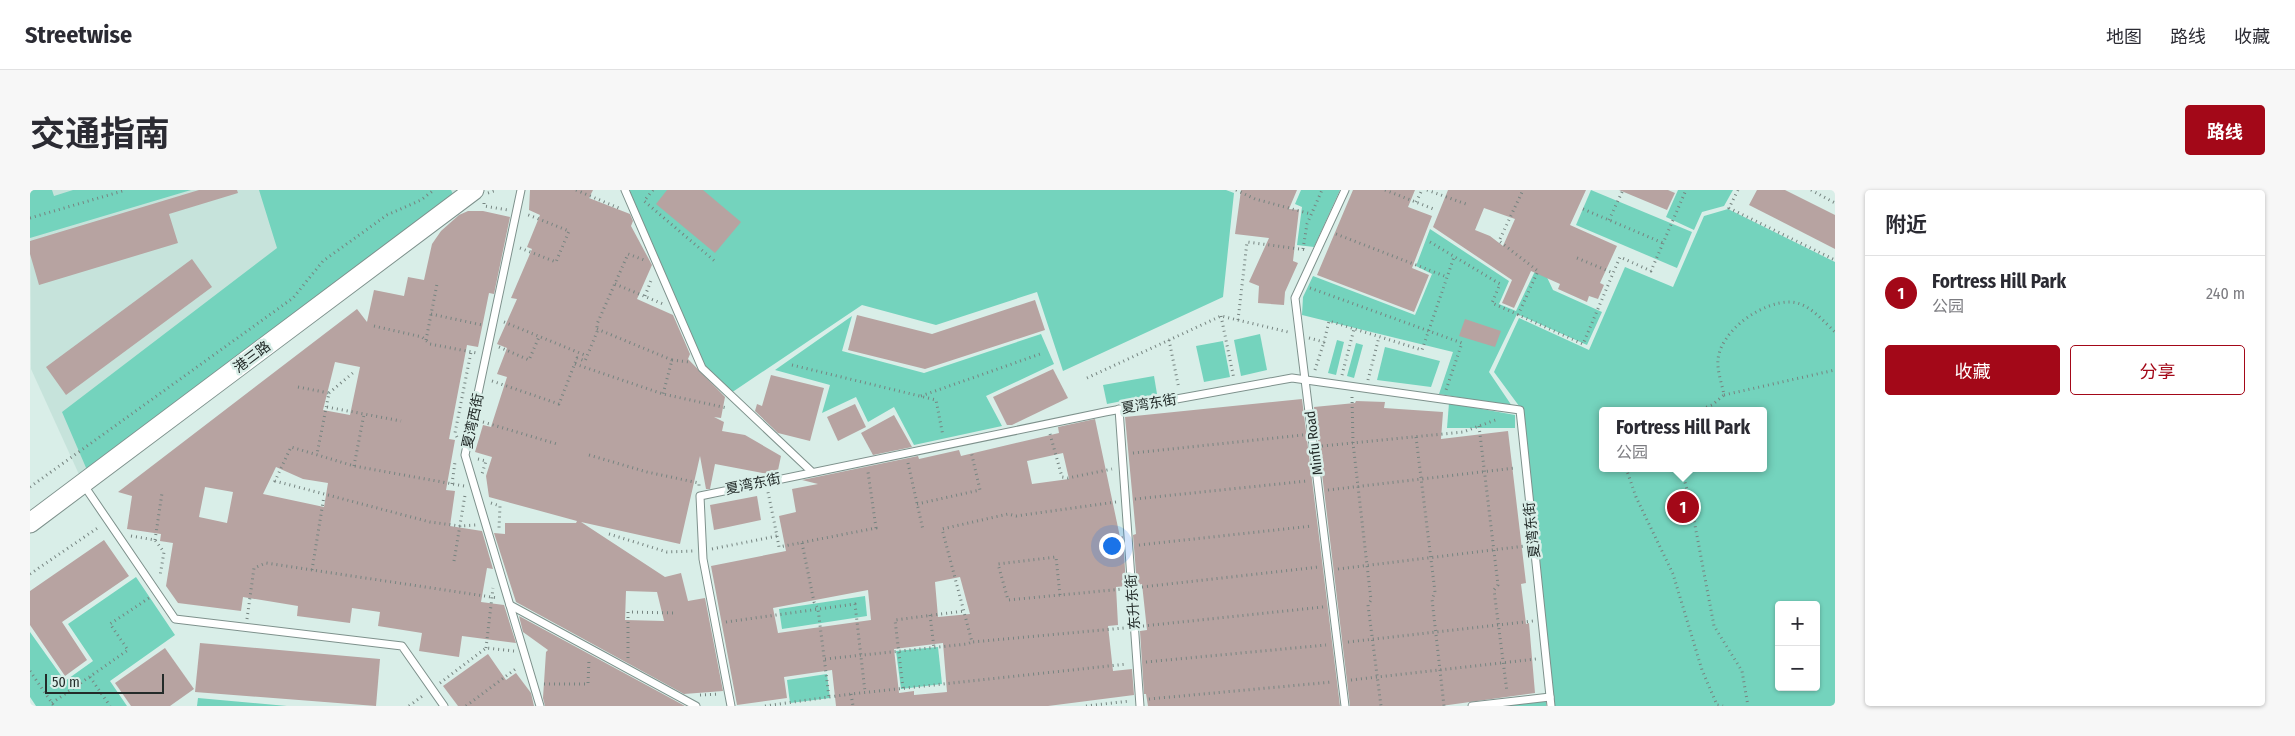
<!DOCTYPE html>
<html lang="zh">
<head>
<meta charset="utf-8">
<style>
	:root { --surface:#fff; --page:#f7f7f7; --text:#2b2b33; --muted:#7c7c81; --line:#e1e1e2; --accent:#a30818 }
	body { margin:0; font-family:"Fira Sans Condensed","Noto Sans SC",sans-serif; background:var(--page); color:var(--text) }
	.controls { position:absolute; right:15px; bottom:15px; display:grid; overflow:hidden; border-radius:5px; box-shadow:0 1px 4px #0004 }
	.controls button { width:45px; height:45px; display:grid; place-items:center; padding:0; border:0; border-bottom:1px solid var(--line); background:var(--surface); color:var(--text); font:25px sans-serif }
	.scale { position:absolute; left:15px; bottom:12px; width:119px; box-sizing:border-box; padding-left:5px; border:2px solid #232b29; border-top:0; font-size:14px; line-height:18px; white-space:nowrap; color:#232b29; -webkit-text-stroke:4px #d9eee8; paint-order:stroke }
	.you { position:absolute; left:1081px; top:355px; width:18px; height:18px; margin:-12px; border:4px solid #fff; border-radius:50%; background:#1a73e8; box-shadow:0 0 0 8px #1a73e833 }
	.badge { display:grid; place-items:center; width:32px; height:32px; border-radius:50%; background:var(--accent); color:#fff; font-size:16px; font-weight:700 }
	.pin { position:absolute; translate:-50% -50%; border:2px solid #fff; box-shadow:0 1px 5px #0006 }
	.popup { position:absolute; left:1569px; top:217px; width:168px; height:65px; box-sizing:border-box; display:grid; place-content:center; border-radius:5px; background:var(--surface); filter:drop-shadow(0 1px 4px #0005); font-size:16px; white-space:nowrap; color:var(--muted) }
	.popup b { font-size:19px; color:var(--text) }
	.popup::after { content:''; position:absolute; left:50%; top:100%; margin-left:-10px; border:10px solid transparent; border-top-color:var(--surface) }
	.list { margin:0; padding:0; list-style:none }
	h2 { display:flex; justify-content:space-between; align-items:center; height:65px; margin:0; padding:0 20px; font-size:21px }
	h2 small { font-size:16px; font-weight:400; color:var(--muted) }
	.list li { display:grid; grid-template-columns:32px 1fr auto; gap:15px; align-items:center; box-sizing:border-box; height:75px; padding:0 20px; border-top:1px solid var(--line) }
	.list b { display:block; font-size:19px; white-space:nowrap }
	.list p { margin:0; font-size:16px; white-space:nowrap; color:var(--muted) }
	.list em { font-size:16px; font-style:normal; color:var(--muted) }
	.actions { display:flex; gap:10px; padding:15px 20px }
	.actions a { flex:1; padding:11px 0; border:1px solid var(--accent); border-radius:5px; text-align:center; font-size:18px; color:var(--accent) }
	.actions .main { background:var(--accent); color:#fff }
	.map { position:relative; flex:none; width:1805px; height:516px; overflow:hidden; border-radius:5px }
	header { display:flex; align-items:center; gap:30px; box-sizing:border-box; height:70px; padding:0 25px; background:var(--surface); border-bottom:1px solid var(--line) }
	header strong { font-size:24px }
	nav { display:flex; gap:28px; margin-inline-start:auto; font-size:18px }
	.intro { display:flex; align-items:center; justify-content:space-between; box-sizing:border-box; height:120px; padding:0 30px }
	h1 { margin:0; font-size:35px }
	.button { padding:12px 22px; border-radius:5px; background:var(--accent); color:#fff; font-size:18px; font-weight:700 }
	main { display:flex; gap:30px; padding:0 30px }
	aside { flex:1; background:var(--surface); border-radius:5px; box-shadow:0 1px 4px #0004 }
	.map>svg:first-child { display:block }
</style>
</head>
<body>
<header>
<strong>Streetwise</strong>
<nav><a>地图</a><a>路线</a><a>收藏</a></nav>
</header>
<div class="intro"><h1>交通指南</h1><a class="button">路线</a></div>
<main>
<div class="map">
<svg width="1805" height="516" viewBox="0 0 1805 516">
	<rect width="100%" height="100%" fill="#d9eee8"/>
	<polygon fill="#c6e3db" points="0,0 428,0 432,8 52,291 1,179"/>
	<g fill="#74d3bd" fill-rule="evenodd">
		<polygon points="0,0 22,0 24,6 43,0 161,0 0,48"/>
		<polygon points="229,0 421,0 424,6 57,280 32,222 247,58"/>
		<polygon points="596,0 1196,0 1204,3 1193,107 1033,181 1007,102 906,135 832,115 701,203 673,177"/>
		<polygon points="1271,0 1310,0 1284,57 1267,55 1272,17 1265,14"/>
		<polygon points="1561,0 1662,42 1647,78 1546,35"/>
		<polygon points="1648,0 1703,0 1694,16 1672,22 1664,40 1636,27"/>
		<path d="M1698 19 1805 72V516H1523L1492 220 1464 182 1489 128 1559 160 1595 77 1643 97 1674 26ZM1573 221H1733V278H1573ZM1749 415H1786V497H1749Z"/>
		<polygon points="1400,39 1479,91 1469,114 1486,121 1506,79 1515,83 1523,100 1572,122 1557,155 1487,124 1459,182 1482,216 1409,204 1423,162 1272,125 1273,107 1283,86 1385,125 1402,84 1386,76"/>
		<polygon points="822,126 812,161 894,183 1011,144 1024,174 956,206 972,236 884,255 864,217 838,232 826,207 792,223 800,195 745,180"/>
		<polygon points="1230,144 1237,180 1211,186 1204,150"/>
		<polygon points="1307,150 1314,152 1306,185 1298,183"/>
		<polygon points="1193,151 1200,187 1174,192 1166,156"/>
		<polygon points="1326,153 1333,155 1324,188 1317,186"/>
		<polygon points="1355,157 1410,171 1401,197 1347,190"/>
		<polygon points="1124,186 1127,204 1077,214 1073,195"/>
		<polygon points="1419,213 1485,225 1485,238 1417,238"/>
		<polygon points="106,387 145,445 80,491 97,516 6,516 0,507 0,442 35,491 63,471 38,434"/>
		<polygon points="835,406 837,426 752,439 749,419"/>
		<polygon points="908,457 912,494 871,499 866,461"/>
		<polygon points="797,484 800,508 760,513 757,490"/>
		<polygon points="168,508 257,516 167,516"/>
		<polygon points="1516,511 1516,516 1472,516"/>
	</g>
	<g fill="#b7a3a1" fill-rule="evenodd">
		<polygon points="169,0 207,0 208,3 139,24 148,53 9,95 0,64 0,51"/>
		<path d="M500 0H563L559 8 600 24 603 31 601 36 622 75 607 109 643 125 660 164 658 169 695 207 691 228 684 227 694 232 692 241 715 245 751 266 747 285H744L685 274 680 299H676L670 266 650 354 551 332 635 387 651 383 658 411 675 408 693 501 654 504 486 412 464 343 475 344V333H546L547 331 459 307 456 286 462 267 445 262 453 235 461 237 477 187 467 184 477 158 467 154 487 109 481 108 502 59 497 57 510 25 499 20ZM596 401 627 402 634 431 595 430Z"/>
		<polygon points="637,0 673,0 711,32 685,63 626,14"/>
		<polygon points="1211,0 1267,0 1259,19 1269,20 1263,71 1268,73 1255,102 1254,115 1228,113 1229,96 1219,92 1239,48 1205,44"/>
		<polygon points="1323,0 1385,0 1378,17 1402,26 1382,78 1399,85 1384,122 1287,85"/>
		<path d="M1418 0H1556L1540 35 1587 56 1570 93 1574 95 1568 109 1559 106 1557 112 1528 99 1530 94 1501 81 1484 118 1472 113 1482 90 1403 37ZM1454 18 1485 29 1473 56 1460 46 1445 40Z"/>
		<polygon points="1589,0 1638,0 1645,3 1637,20"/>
		<polygon points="1727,0 1755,0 1805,25 1805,59 1719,15"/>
		<path d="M438 21H453L480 27 464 104 459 103 448 157 437 155 419 249 425 250 416 300 425 301 420 336 452 341 463 379 457 378 451 412 474 415 486 453 432 446 429 467 389 461 392 443 348 436 350 422 322 418 320 433 267 426 268 416 213 407 211 421 148 413 136 396 143 353 130 351 131 344 97 339 102 306 88 302 327 119 337 132 344 100 374 106 378 87 394 90 402 54 411 41 429 25ZM305 172 330 177 320 225 293 220ZM246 277 273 289 298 293 294 317 233 304ZM175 297 203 302 197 333 169 327Z"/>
		<polygon points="162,69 182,97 36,205 16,177"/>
		<polygon points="1005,110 1015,140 895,179 818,160 827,125 902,144"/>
		<polygon points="1435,129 1471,141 1465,157 1429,146"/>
		<polygon points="1023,179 1038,208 982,235 977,235 963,207"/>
		<polygon points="741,185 794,198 780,251 748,243 725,221 727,214 732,216"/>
		<polygon points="1272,209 1310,516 1118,516 1116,504 1114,504 1110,441 1117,440 1112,394 1107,395 1103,345 1106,344 1095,227"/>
		<polygon points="1326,211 1355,212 1354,218 1413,222 1411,249 1478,241 1496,393 1491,394 1496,434 1499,433 1505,503 1411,516 1320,516 1284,217 1325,213"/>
		<polygon points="825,214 836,237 808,251 797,227"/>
		<polygon points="864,225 882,257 843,265 831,243"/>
		<path d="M1065 229 1090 347 1093 346 1096 396 1086 397 1088 435 1078 436 1083 481 1102 479 1104 505 1018 516H806L802 480 754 487 757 508 707 515 681 376 756 361 749 326 766 322 762 299 788 294 772 290 888 266 889 269 929 260 931 266 1029 243 1028 237ZM1033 263 1039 289 1002 294 997 271ZM930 387 940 424 908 427 905 392ZM838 400 841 430 748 443 743 418ZM913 453 917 502 884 505V501L869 503 864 459Z"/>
		<polygon points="727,306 731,330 684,340 680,315"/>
		<polygon points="74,350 99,386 32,432 57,470 35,486 0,435 0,401"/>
		<polygon points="489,426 655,516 515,516 513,508 516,462 518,460 493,442"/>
		<polygon points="170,453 350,469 346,516 165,502"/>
		<polygon points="135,458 164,499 140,516 101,516 85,493"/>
		<polygon points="458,464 476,490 486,483 501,503 504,516 428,516 413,496"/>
	</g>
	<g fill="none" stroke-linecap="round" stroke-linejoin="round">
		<g stroke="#7e918c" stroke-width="9">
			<g id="service">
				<polyline points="491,0 435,265 510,516"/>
				<polyline points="595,0 672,178 782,282"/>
				<polyline points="1315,0 1265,108 1315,516"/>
				<polyline points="1089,219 1110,516"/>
				<polyline points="53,294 145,429 372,456 414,516"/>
				<polyline points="480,415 666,516"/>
				<polyline points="701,516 673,369 670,306 1075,222 1262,188 1490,220 1521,516"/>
				<polyline points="1442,516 1520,507"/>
			</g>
		</g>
		<g stroke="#7e918c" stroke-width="21">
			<polyline id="secondary" points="0,333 444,0"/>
		</g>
		<g stroke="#768480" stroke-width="3" stroke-dasharray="1 4" stroke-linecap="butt">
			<polyline points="546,0 591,19"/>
			<polyline points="623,0 614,11 687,73"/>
			<polyline points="1206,0 1225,9 1281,24"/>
			<polyline points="1355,0 1406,20"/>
			<polyline points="1397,0 1436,14"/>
			<polyline points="1708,0 1699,18 1805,70"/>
			<polyline points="1781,0 1805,13"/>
			<polyline points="458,3 467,0"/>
			<polyline points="1386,12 1392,0"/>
			<polyline points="454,13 454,16 478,20"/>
			<polyline points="1553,19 1633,53"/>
			<polyline points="0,28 96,0"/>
			<polyline points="1579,30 1593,0"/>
			<polyline points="1306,44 1417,87"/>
			<polyline points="1400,52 1470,94 1462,113 1553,154 1590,67 1621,81 1656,0"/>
			<polyline points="490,58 526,72 539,41 496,24"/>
			<polyline points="1273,59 1277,34 1292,0"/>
			<polyline points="1547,68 1583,83"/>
			<polyline points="585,94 633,114"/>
			<polyline points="1280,98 1432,153 1416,200"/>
			<polyline points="615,106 622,88"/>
			<polyline points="401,124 452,135"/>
			<polyline points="1488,125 1508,81 1469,51 1493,0"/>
			<polyline points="1191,126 1204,189"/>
			<polyline points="1208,130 1217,52 1277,60"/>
			<polyline points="474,132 557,166"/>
			<polyline points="344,136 392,147 400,154 447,163"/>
			<polyline points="567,139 642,170 633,204"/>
			<polyline points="1279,148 1294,152 1299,131 1392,160 1424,67"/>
			<polyline points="396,150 407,94"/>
			<polyline points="1139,150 1149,199"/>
			<polyline points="469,157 499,170 509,147"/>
			<polyline points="642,170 659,172"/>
			<polyline points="545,174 633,204 697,218"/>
			<polyline points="762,175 906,210 913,246"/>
			<polyline points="1285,180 1294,152"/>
			<polyline points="1312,185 1324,139"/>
			<polyline points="1057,188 1191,126 1258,142"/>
			<polyline points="1338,190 1349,147"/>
			<polyline points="462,191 529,214 547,168 555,171 567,142 567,134 598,64 614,70"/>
			<polyline points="268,197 299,203 287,264"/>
			<polyline points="299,203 324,182"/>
			<polyline points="1694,205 1805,180"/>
			<polyline points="891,206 1013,163"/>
			<polyline points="1322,207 1323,253 1341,410 1338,415 1351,516"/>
			<polyline points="297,217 371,231"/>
			<path d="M1667 221 1682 215 1694 205C1692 194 1687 181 1688 170 1690 141 1732 111 1761 112 1779 113 1793 131 1805 142"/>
			<polyline points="453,232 527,254"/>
			<polyline points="1449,236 1468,395 1464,400 1477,502"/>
			<polyline points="1020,244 1032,287 1038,288 1082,279"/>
			<polyline points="427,247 425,243 441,162"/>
			<polyline points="1386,247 1405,402 1402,409 1414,516"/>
			<polyline points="1292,256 1433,242 1468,229"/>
			<polyline points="1103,263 1273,245"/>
			<polyline points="559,265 617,282 669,293 669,296"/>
			<polyline points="448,269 456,271 452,284"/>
			<polyline points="878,273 893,340"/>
			<polyline points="324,276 334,224"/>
			<polyline points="1596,278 1606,307 1643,384 1672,480 1687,515 1693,516"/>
			<polyline points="1651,278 1661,314 1684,436 1712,481 1718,516"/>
			<polyline points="422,294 425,272"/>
			<polyline points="434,296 324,276 261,257 245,291 400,332 430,336 446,335"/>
			<polyline points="0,297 263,108 293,71 357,25 391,10 404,0"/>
			<polyline points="1298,300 1485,278"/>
			<polyline points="1105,309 1277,291"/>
			<polyline points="1086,312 986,326 978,324 912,339 942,452 1094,438"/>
			<polyline points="461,313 470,316 469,338"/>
			<polyline points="887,314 950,300 941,261"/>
			<polyline points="579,344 637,362 663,361"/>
			<polyline points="101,346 125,350 134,362 130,386"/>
			<polyline points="747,346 749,357 846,338 838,282"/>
			<polyline points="125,350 132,303"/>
			<polyline points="772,353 784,412 788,419 799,507"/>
			<polyline points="1109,355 1282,336"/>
			<polyline points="682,359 747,346 738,302"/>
			<polyline points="424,371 435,305"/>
			<polyline points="1308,379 1495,356"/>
			<polyline points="282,380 294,306"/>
			<polyline points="0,384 69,337"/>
			<polyline points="1112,397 1289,377"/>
			<polyline points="1030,405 1026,367 968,374 978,410 1093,399"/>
			<polyline points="900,425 904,458"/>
			<polyline points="217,429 224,378 236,373 468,408"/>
			<polyline points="696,432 825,414 835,502"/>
			<polyline points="1113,436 1293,417"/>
			<polyline points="1318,452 1503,431"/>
			<polyline points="456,458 463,398"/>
			<polyline points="598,468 598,422 645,423"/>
			<polyline points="795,469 937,454 942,452"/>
			<polyline points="1116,472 1296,455"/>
			<polyline points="0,481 24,516"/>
			<polyline points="60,487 80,516"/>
			<polyline points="1321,490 1506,469"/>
			<polyline points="410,493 456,458 484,461"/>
			<polyline points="514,494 558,494 559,469"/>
			<polyline points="873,498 865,430 934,421"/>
			<polyline points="821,504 823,516"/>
			<polyline points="670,505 689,504"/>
			<polyline points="1119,509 1302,492"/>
			<polyline points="22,513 98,460 80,434 119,408"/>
			<polyline points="379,516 395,504"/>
			<polyline points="436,516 487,478"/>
			<polyline points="735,516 821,504 1097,474"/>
			<polyline points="1056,516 1100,511"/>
		</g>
		<use href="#service" stroke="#fff" stroke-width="7"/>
		<use href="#secondary" stroke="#fff" stroke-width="19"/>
	</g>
	<g text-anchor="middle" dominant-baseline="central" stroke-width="5" stroke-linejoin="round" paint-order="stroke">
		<g font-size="14" fill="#232b29" stroke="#d9eee8">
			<text transform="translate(222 167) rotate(-37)">港三路</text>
			<text transform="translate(1119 214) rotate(-10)">夏湾东街</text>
			<text transform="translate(443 231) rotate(-78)">夏湾西街</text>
			<text transform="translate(1284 253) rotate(-97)">Minfu Road</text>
			<text transform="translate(723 294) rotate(-12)">夏湾东街</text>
			<text transform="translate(1502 340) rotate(-96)">夏湾东街</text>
			<text transform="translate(1103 412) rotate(-94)">东升东街</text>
		</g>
	</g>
</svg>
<div class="controls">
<button>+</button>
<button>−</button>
</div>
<div class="scale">50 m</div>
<div class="you"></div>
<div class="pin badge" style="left:1653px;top:317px">1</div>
<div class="popup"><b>Fortress Hill Park</b>公园</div>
</div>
<aside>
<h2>附近<small></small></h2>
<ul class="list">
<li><span class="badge">1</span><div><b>Fortress Hill Park</b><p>公园</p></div><em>240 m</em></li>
</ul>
<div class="actions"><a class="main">收藏</a><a>分享</a></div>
</aside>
</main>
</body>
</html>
